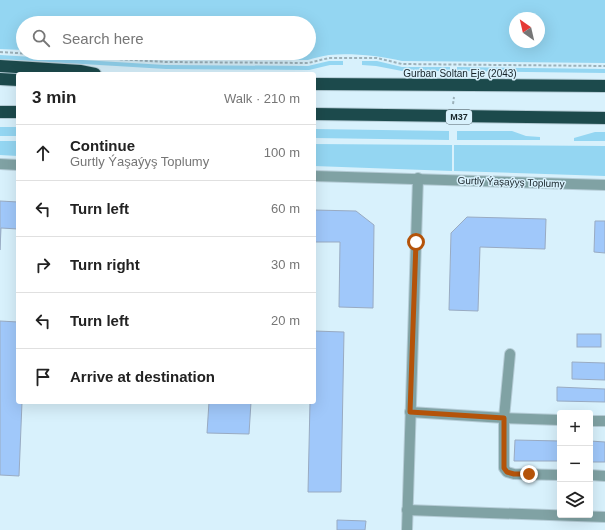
<!DOCTYPE html>
<html lang="en">
<head>
<meta charset="utf-8">
<style>
	:root { --surface:#fff; --page:#f2f2f2; --text:#222; --muted:#767676; --line:#e0e0e0 }
	body { margin:0; font-family:Helvetica,sans-serif; background:var(--page); color:var(--text) }
	.controls { position:absolute; right:12px; bottom:12px; display:grid; overflow:hidden; border-radius:4px; box-shadow:0 4px 16px #0002 }
	.controls button { width:36px; height:36px; display:grid; place-items:center; padding:0; border:0; border-bottom:1px solid var(--line); background:var(--surface); color:var(--text); font:20px sans-serif }
	.compass { position:absolute; left:509px; top:12px; width:36px; height:36px; border-radius:50%; background:var(--surface); box-shadow:0 4px 16px #0002; rotate:326deg }
	.stop { position:absolute; width:12px; height:12px; margin:-9px; border:3px solid #b45309; border-radius:50%; background:#fff }
	.stop.end { background:#b45309; border-color:#fff; box-shadow:0 1px 4px #0008 }
	.list { margin:0; padding:0; list-style:none }
	h2 { display:flex; justify-content:space-between; align-items:center; height:52px; margin:0; padding:0 16px; font-size:17px }
	h2 small { font-size:13px; font-weight:400; color:var(--muted) }
	.list li { display:grid; grid-template-columns:26px 1fr auto; gap:12px; align-items:center; box-sizing:border-box; height:56px; padding:0 16px; border-top:1px solid var(--line) }
	.list b { display:block; font-size:15px; white-space:nowrap }
	.list p { margin:0; font-size:13px; white-space:nowrap; color:var(--muted) }
	.list em { font-size:13px; font-style:normal; color:var(--muted) }
	.icon { flex:none; width:22px; height:22px; fill:none; stroke:currentColor; stroke-width:2; stroke-linecap:round; stroke-linejoin:round }
	.map { position:relative; flex:none; width:605px; height:530px; overflow:hidden }
	.search { position:absolute; background:var(--surface); box-shadow:0 4px 16px #0002; left:16px; top:16px; width:300px; height:44px; display:flex; align-items:center; gap:10px; box-sizing:border-box; padding:0 14px; border-radius:22px; color:var(--muted); font-size:15px }
	.panel { position:absolute; background:var(--surface); box-shadow:0 4px 16px #0002; left:16px; top:72px; width:300px; height:332px; border-radius:4px }
	.map>svg:first-child { display:block }
</style>
</head>
<body>
<div class="map">
<svg width="605" height="530" viewBox="0 0 605 530">
	<rect width="100%" height="100%" fill="#d8f1fc"/>
	<g fill="#94d6f2" fill-rule="evenodd">
		<path d="M0 0H605V63L402 61C380 56 352 53 329 55 322 56 314 58 308 60L166 59 68 53H309V23H23V50L0 49ZM515 18H539V42H515Z"/>
		<polygon points="0,55 165,65 308,66 329,61 343,61 343,65 330,65 309,70 166,69 0,59"/>
		<polygon points="362,61 377,61 402,67 450,67 450,71 402,71 376,66 362,65"/>
		<polygon points="457,67 605,69 605,73 457,71"/>
		<rect x="0" y="127" width="18" height="9"/>
		<polygon points="314,129 449,131 449,140 314,138"/>
		<polygon points="457,131 512,131 526,136 540,137 540,140 457,140"/>
		<polygon points="595,132 605,132 605,141 574,141 574,138"/>
		<polygon points="0,141 18,141 18,156 0,155"/>
		<polygon points="314,144 452,145 452,171 314,166"/>
		<polygon points="454,145 605,146 605,176 454,171"/>
	</g>
	<g fill="#a0c8fa" stroke="#99abc2">
		<polygon points="0,201 18,202 18,229 1,228 0,250"/>
		<polygon points="314,210 356,211 374,225 373,308 339,307 340,242 314,242"/>
		<polygon points="467,217 546,219 545,249 480,247 478,311 449,310 451,233"/>
		<polygon points="595,221 605,221 605,253 594,252"/>
		<polygon points="0,321 18,322 18,402 22,402 19,476 0,475"/>
		<polygon points="314,331 344,332 341,492 308,492 310,402 314,402"/>
		<rect x="577" y="334" width="24" height="13"/>
		<polygon points="572,362 605,363 605,380 572,379"/>
		<polygon points="557,387 605,389 605,402 557,401"/>
		<polygon points="209,402 251,402 249,434 207,433"/>
		<polygon points="515,440 560,441 560,461 514,461"/>
		<polygon points="590,441 605,442 605,462 590,462"/>
		<polygon points="337,520 366,521 365,530 337,530"/>
	</g>
	<g fill="none" stroke-linecap="round" stroke-linejoin="round">
		<g stroke="#b5ccd6" stroke-width="12">
			<g id="minor">
				<polyline points="0,164 18,165"/>
				<polyline points="314,176 605,185"/>
				<polyline points="510,354 504,418 504,468 507,472 514,474 560,475"/>
				<polyline points="410,412 504,418 560,420"/>
				<polyline points="590,421 605,421"/>
				<polyline points="590,475 605,476"/>
				<polyline points="407,510 605,517"/>
				<polyline points="407,530 418,178"/>
			</g>
		</g>
		<g stroke="#b5ccd6" stroke-width="14">
			<g id="highway">
				<polyline points="0,66 80,71 95,74"/>
				<polyline points="0,79 18,80"/>
				<polyline points="314,84 605,86"/>
				<polyline points="0,112 18,112"/>
				<polyline points="314,114 605,118"/>
			</g>
		</g>
		<g stroke="#9cb1ba" stroke-width="2" stroke-dasharray="3 2" stroke-linecap="butt">
			<polyline points="0,52 166,62 308,63 329,58 377,58 402,64 605,66"/>
			<polyline points="453,104 454,97"/>
		</g>
		<use href="#minor" stroke="#80a2a4" stroke-width="10"/>
		<use href="#highway" stroke="#1c4a4c" stroke-width="12"/>
	</g>
	<g fill="none" stroke-linecap="round" stroke-linejoin="round">
		<polyline stroke="#b45309" stroke-width="5" points="416,242 410,412 504,418 504,468 507,472 514,474 529,474"/>
	</g>
	<g text-anchor="middle" dominant-baseline="central" stroke-width="3" stroke-linejoin="round" paint-order="stroke">
		<rect fill="#d8f1fc" stroke="#516168" stroke-width="1" x="446" y="110" width="26" height="14" rx="3"/>
		<g font-size="9" font-weight="bold" fill="#172328">
			<text x="459" y="117">M37</text>
		</g>
		<g font-size="10" fill="#172328" stroke="#d8f1fc">
			<text x="460" y="73">Gurban Soltan Eje (2043)</text>
			<text transform="translate(511 182) rotate(2)">Gurtly Ýaşaýyş Toplumy</text>
		</g>
	</g>
</svg>
<div class="controls">
<button>+</button>
<button>−</button>
<button><svg class="icon" aria-label="layers" viewBox="0 0 24 24"><path d="M12 4l9 5-9 5-9-5zM3 14l9 5 9-5"/></svg></button>
</div>
<svg class="compass" viewBox="-18 -18 36 36"><path d="M0-13l5 13h-10z" fill="#e53935"/><path d="M0 13l5-13h-10z" fill="#767676"/></svg>
<div class="stop" style="left:416px;top:242px"></div>
<div class="stop end" style="left:529px;top:474px"></div>
<div class="search"><svg class="icon" aria-label="search" viewBox="0 0 24 24"><circle cx="10" cy="10" r="6"/><path d="M15 15l6 6"/></svg>Search here</div>
<section class="panel">
<h2>3 min<small>Walk · 210 m</small></h2>
<ul class="list">
<li><svg class="icon" aria-label="ahead" viewBox="0 0 24 24"><path d="M12 20V5M6 11l6-6 6 6"/></svg><div><b>Continue</b><p>Gurtly Ýaşaýyş Toplumy</p></div><em>100 m</em></li>
<li><svg class="icon" aria-label="left" viewBox="0 0 24 24"><path d="M17 20v-9H6M10 6l-5 5 5 5"/></svg><div><b>Turn left</b></div><em>60 m</em></li>
<li><svg class="icon" aria-label="right" viewBox="0 0 24 24"><path d="M7 20v-9h11M14 6l5 5-5 5"/></svg><div><b>Turn right</b></div><em>30 m</em></li>
<li><svg class="icon" aria-label="left" viewBox="0 0 24 24"><path d="M17 20v-9H6M10 6l-5 5 5 5"/></svg><div><b>Turn left</b></div><em>20 m</em></li>
<li><svg class="icon" aria-label="arrive" viewBox="0 0 24 24"><path d="M6 21V4h12l-3 4 3 4H6"/></svg><div><b>Arrive at destination</b></div></li>
</ul>
</section>
</div>
</body>
</html>
